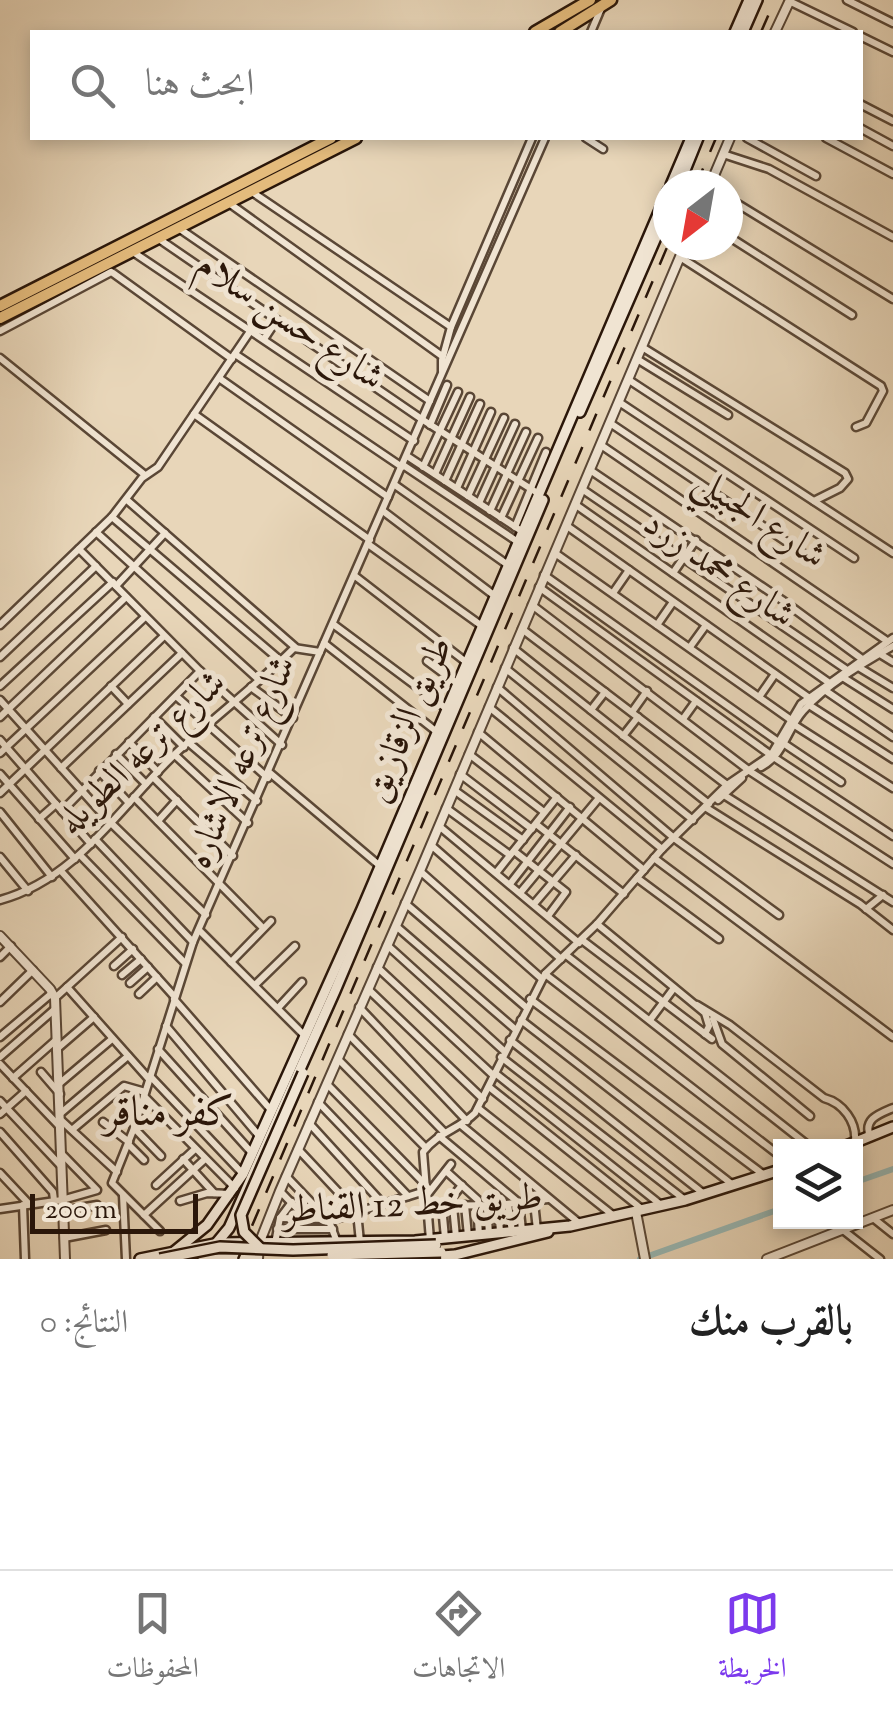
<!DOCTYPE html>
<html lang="ar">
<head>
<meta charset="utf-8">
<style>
	:root { --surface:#fff; --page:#f2f2f2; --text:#222; --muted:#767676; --line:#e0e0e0; --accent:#7c3aed }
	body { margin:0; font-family:"Sorts Mill Goudy",Amiri,serif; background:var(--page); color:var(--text); direction:rtl }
	.controls { position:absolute; right:30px; bottom:30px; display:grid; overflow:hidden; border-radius:0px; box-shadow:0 5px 15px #0003 }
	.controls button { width:90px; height:90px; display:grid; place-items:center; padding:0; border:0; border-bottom:2px solid var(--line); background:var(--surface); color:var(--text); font:50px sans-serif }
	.compass { position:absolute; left:653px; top:170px; width:90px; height:90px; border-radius:50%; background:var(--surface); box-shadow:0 5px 15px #0003; rotate:211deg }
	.scale { position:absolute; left:30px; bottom:25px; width:168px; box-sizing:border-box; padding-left:10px; border:5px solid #2b170a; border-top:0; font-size:28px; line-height:35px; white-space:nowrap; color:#2b170a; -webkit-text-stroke:8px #f0e4d2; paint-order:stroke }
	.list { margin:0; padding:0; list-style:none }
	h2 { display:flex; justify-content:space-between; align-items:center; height:130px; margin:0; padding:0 40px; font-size:42px }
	h2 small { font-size:32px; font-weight:400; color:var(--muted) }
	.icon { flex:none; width:55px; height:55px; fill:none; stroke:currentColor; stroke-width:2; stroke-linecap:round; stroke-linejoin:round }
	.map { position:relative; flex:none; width:893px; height:1259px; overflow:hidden; direction:ltr }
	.search { position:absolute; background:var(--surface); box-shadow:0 5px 15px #0003; left:30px; right:30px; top:30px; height:110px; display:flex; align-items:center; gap:25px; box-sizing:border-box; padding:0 35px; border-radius:0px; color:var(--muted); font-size:38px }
	.sheet { height:310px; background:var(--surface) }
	nav { display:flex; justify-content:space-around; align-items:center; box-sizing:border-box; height:140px; border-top:2px solid var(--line); background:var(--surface); font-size:28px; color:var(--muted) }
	nav a { display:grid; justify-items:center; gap:5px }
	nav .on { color:var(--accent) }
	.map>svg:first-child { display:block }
</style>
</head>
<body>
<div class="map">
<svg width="893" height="1259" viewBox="0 0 893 1259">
	<rect width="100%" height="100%" fill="#e8d6b9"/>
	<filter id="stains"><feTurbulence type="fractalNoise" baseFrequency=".002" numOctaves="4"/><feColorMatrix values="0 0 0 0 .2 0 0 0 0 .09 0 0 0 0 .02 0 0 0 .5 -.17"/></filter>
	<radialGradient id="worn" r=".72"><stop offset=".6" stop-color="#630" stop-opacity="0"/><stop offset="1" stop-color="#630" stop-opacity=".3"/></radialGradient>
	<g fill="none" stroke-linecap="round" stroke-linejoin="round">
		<g stroke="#98b8b5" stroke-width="6">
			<polyline points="856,1182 893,1169"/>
			<polyline points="640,1259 780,1209"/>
		</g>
		<g stroke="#5a4736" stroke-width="11">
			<g id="minor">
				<polyline points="847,0 893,23"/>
				<polyline points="789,1 853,32"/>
				<polyline points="591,32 602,6"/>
				<polyline points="860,36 893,52"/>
				<polyline points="860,104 893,121"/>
				<polyline points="860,128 893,146"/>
				<polyline points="586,138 603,149"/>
				<polyline points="747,138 816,176"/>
				<polyline points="826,138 893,174"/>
				<polyline points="723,154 769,169 893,237"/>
				<polyline points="252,192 451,327"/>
				<polyline points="728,198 893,299"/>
				<polyline points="229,203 442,356"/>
				<polyline points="180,229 430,401"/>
				<polyline points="728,236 852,315"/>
				<polyline points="159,239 423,420 539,494"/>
				<polyline points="133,252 414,441"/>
				<polyline points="680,257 881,386 883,391 866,423 856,427"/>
				<polyline points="113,273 232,359"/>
				<polyline points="0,331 111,272"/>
				<polyline points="264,339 276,321"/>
				<polyline points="642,347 845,473 848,479 840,488 814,501"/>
				<polyline points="235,354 402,467"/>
				<polyline points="0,358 145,475"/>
				<polyline points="637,359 728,415"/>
				<polyline points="442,371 442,360 451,327 532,138"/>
				<polyline points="219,378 388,497"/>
				<polyline points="629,380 893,553"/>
				<polyline points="619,402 854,558"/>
				<polyline points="194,414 370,540"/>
				<polyline points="610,423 803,553"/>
				<polyline points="430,425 447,385"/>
				<polyline points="601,445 887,641"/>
				<polyline points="407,456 523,532"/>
				<polyline points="403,465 518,542"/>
				<polyline points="423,467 458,392"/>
				<polyline points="590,470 782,600 862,659"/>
				<polyline points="435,474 470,397"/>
				<polyline points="445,481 480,404"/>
				<polyline points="395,485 508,565"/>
				<polyline points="457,488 491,412"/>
				<polyline points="582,489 847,670"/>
				<polyline points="468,496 504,418"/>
				<polyline points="127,500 295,647"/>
				<polyline points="479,503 515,424"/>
				<polyline points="576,505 828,682"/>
				<polyline points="383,511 495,596"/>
				<polyline points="490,511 526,432"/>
				<polyline points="112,517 281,661"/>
				<polyline points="501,518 538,438"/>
				<polyline points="567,526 808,697"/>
				<polyline points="515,527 546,452"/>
				<polyline points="96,532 259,680"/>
				<polyline points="368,544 482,626"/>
				<polyline points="79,549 200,671 282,745"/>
				<polyline points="555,553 794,722"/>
				<polyline points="673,573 696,540"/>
				<polyline points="544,575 777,741"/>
				<polyline points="355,576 466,662"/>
				<polyline points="116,586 165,533"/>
				<polyline points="539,587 775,758 893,836"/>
				<polyline points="613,593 629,570"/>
				<polyline points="532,605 751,772 893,864"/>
				<polyline points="333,624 447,709"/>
				<polyline points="0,625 112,517 142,478 158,467 251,330"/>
				<polyline points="657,625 673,602"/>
				<polyline points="522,629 727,785"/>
				<polyline points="324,643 437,732"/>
				<polyline points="690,647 706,625"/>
				<polyline points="513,648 709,804"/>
				<polyline points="880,654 893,662"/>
				<polyline points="0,657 96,566"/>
				<polyline points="427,661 458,684"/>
				<polyline points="505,668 693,820"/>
				<polyline points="860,668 893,688"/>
				<polyline points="844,678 893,709"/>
				<polyline points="0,686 113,582"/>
				<polyline points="111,686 128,704"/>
				<polyline points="251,687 293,718"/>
				<polyline points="497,687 674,838 779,915"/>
				<polyline points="826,691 893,737"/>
				<polyline points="176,696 268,778"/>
				<polyline points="759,697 775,674"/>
				<polyline points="0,700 110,822 206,915"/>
				<polyline points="809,705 893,759"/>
				<polyline points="489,707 662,849"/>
				<polyline points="591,710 605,692"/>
				<polyline points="632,712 647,691"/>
				<polyline points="0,717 126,597"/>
				<polyline points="154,717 184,747"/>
				<polyline points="683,719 696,701"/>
				<polyline points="793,724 893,788"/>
				<polyline points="478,732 644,870"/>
				<polyline points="623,736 638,717"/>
				<polyline points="0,740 91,844"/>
				<polyline points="129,742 158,772"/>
				<polyline points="188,742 257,801"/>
				<polyline points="783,743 841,782"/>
				<polyline points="0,753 145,617"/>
				<polyline points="116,754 146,784"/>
				<polyline points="469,754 544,812"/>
				<polyline points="175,755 248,823"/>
				<path d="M761 767C784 755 787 729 803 711 826 685 863 663 893 646"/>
				<polyline points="61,768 182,653"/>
				<polyline points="99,771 129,803"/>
				<polyline points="270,773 380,866"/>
				<polyline points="0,774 75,859"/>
				<polyline points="460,774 532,829"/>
				<polyline points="153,777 233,856"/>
				<polyline points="454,790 523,840"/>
				<polyline points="0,793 164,636"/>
				<polyline points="724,795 893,902"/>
				<polyline points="134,797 263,928"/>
				<polyline points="718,800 742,778"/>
				<polyline points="705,807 860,904 893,930"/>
				<polyline points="446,808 510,855"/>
				<polyline points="62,811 200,671"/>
				<polyline points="0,812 52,877"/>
				<polyline points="39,819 56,804"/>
				<polyline points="158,821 177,800"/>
				<polyline points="536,824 624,894"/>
				<polyline points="439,826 579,943"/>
				<polyline points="95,839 193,942"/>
				<polyline points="431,845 561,959"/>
				<polyline points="514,851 566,892 548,916"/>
				<polyline points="80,855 185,963"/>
				<polyline points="0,857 28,891"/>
				<polyline points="654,858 893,1037"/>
				<polyline points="61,871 173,995"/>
				<polyline points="420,871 542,979"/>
				<polyline points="496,873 557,797"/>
				<polyline points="637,878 719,939"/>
				<polyline points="510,884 570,807"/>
				<polyline points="520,893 599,798"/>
				<path d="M0 900C77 879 119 808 174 755 213 718 256 686 294 648L320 652"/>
				<polyline points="405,903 527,1008"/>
				<polyline points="534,904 576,855"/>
				<polyline points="866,909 883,895"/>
				<polyline points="597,924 705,1013 709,1026 705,1034"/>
				<polyline points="396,926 516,1030"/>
				<polyline points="199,930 305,1036"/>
				<polyline points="582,940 712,1039"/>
				<polyline points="387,945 504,1051"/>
				<polyline points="566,955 809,1146"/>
				<polyline points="0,957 11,946"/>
				<polyline points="231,962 271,921"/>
				<polyline points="114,966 133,949"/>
				<polyline points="377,967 493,1075"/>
				<polyline points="545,974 780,1156"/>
				<polyline points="122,975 141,959"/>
				<polyline points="130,983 148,967"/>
				<polyline points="255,985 295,946"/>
				<polyline points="67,987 148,1078"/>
				<polyline points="368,989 483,1099"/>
				<polyline points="139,994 157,977"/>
				<polyline points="55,998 122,937"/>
				<polyline points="174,999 271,1110"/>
				<polyline points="530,999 764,1175"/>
				<polyline points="0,1002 33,970"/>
				<path d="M697 1005 730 1025 824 1098C843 1103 857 1122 855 1142"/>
				<polyline points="359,1007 467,1121"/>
				<polyline points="278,1008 302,982"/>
				<polyline points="713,1019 722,1044 810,1116"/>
				<polyline points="521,1020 733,1185"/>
				<polyline points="650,1020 674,988"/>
				<polyline points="166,1026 260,1137"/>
				<polyline points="348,1034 444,1132"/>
				<polyline points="0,1037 52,993"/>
				<polyline points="510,1040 704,1194"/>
				<polyline points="58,1048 94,1017"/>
				<polyline points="158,1049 252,1153"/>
				<polyline points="0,1057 55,1009"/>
				<polyline points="501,1057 685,1200"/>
				<polyline points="338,1059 426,1148"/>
				<polyline points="0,1064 61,1128"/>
				<polyline points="41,1072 60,1094"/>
				<polyline points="495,1073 661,1205"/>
				<polyline points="150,1076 243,1174"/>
				<polyline points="13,1078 56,1040"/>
				<polyline points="60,1083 112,1039"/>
				<polyline points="327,1084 423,1182"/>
				<polyline points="489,1087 643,1210"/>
				<polyline points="144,1096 235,1188"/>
				<polyline points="0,1101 61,1166"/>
				<polyline points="318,1102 408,1196"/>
				<polyline points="478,1108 614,1216"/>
				<polyline points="61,1113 128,1056"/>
				<polyline points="0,1114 26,1091"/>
				<polyline points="62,1121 117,1172"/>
				<polyline points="103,1122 129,1142"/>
				<polyline points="309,1123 383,1204"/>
				<polyline points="461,1125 579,1223"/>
				<polyline points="134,1128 161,1156"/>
				<polyline points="73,1129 124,1086 145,1092"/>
				<polyline points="0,1132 53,1192 54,1200"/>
				<polyline points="439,1136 519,1203 522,1230"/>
				<path d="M870 1137C863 1119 879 1114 893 1108"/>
				<polyline points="129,1145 144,1160"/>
				<polyline points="298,1149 357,1212 360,1242"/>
				<polyline points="183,1159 214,1193"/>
				<polyline points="446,1171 478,1200 479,1205"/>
				<polyline points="0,1173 29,1204"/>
				<polyline points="286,1176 329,1221 337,1242"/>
				<polyline points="156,1185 195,1149"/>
				<polyline points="280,1191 307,1219"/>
				<polyline points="123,1195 126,1259"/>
				<polyline points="426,1196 451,1164"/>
				<polyline points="180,1201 207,1193 230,1194"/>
				<polyline points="534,1202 537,1230"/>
				<polyline points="508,1204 512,1232"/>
				<polyline points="23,1205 25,1259"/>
				<polyline points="446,1205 462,1185"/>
				<polyline points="465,1205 468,1236"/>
				<polyline points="477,1205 479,1235"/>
				<polyline points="487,1205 489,1234"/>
				<polyline points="498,1205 500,1232"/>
				<polyline points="426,1206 498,1205 548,1199"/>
				<polyline points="442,1206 445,1238"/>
				<polyline points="453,1206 456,1237"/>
				<polyline points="0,1209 62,1200 97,1190 62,1154"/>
				<polyline points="62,1211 97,1205"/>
				<polyline points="144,1215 205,1159"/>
				<polyline points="280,1218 327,1219"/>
				<polyline points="873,1218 893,1234"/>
				<polyline points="329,1221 425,1191"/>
				<polyline points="277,1229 333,1229"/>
				<polyline points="843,1230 880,1259"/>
				<polyline points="160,1231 112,1183 134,1128 193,942 545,138"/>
				<polyline points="64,1238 106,1230"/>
				<path d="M430 1240 423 1152C437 1133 459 1129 475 1113L545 974 597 924 662 849 727 785 771 755 801 704 893 638"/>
				<polyline points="275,1243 280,1218 292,1202"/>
			</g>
		</g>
		<g stroke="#5a4736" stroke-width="12">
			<g id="tertiary">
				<polyline points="775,32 790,0"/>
				<polyline points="710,185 730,138"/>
				<polyline points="0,936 50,989 55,998 65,1259"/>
				<polyline points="636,1212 645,1259"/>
				<polyline points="258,1259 259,1244 280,1191 420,871 685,245"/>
				<polyline points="767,1259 893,1210"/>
			</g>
		</g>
		<g stroke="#2b170a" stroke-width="14">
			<g id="secondary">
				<polyline points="735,32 749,0"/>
				<polyline points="743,32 757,0"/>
				<polyline points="671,185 691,138"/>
				<polyline points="679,185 698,138"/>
				<polyline points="580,412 668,210 661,207"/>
				<polyline points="846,1146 893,1127"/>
				<polyline points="175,1251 207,1225 243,1174 362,909 668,191"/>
				<polyline points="204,1258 229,1228 335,991 543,500"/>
				<polyline points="140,1259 219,1243 415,1241 570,1226 685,1200 780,1170"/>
				<polyline points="203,1259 254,1259"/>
				<polyline points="402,1259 455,1255 548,1232"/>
			</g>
		</g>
		<g stroke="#2b170a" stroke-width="15">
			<g id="trunk">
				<polyline points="535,32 590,0"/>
				<polyline points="560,32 611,0"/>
				<polyline points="0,306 331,138"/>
				<polyline points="0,318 356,138"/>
			</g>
		</g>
		<use href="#minor" stroke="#f0e4d2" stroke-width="6"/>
		<use href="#tertiary" stroke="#f0e4d2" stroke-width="8"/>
		<use href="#secondary" stroke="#f0e4d2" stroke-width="9"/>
		<use href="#trunk" stroke="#e4bb7c" stroke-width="10"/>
		<g stroke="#2b170a" stroke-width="2.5" stroke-dasharray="18 18" stroke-linecap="butt">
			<polyline points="761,32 775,0"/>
			<polyline points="696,185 716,138"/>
			<polyline points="238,1259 668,245"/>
		</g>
		<g stroke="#2b170a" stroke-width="14" stroke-linecap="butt">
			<g id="secondary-bridge">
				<polyline points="260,1248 244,1232 241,1215 303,1073"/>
				<polyline points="332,1255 441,1252"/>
				<polyline points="160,1259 220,1247 293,1250 436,1245"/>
			</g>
		</g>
		<use href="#secondary-bridge" stroke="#f0e4d2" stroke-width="9"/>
	</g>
	<g text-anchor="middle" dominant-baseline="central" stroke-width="10" stroke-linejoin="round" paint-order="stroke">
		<g font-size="38" fill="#2b170a" stroke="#f0e4d2">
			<text transform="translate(289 323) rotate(34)">شارع حسن سلام</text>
			<text transform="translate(759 520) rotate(34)">شارع الجبيلي</text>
			<text transform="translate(718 571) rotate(35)">شارع محمد زرد</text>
			<text transform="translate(410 720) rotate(-67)">طريق الزقازيق</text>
			<text transform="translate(143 754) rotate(-44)">شارع ترعه الطويله</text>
			<text transform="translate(243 763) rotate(-67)">شارع ترعه الاشاره</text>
			<text transform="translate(413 1206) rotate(-3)">طريق خط 12 القناطر</text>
		</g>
		<g font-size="42" fill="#2b170a" stroke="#f0e4d2">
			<text x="169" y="1115">كفر مناقر</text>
		</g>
	</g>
	<rect width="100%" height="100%" filter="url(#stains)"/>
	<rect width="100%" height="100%" fill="url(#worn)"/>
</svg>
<div class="controls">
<button><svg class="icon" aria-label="layers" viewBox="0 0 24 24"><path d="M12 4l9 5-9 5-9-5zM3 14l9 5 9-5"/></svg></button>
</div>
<svg class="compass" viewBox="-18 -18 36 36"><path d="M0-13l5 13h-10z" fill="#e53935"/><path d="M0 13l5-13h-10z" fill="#767676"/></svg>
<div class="scale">200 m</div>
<div class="search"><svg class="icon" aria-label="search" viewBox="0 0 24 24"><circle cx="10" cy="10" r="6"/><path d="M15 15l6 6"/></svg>ابحث هنا</div>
</div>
<section class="sheet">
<h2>بالقرب منك<small>النتائج: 0</small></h2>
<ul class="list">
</ul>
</section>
<nav>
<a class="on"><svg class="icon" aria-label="map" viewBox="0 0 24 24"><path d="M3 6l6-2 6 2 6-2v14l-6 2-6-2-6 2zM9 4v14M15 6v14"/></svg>الخريطة</a>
<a><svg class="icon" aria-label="directions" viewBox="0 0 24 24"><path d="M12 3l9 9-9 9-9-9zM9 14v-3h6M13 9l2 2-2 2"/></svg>الاتجاهات</a>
<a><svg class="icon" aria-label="saved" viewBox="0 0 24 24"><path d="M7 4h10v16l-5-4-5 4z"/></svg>المحفوظات</a>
</nav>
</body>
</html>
